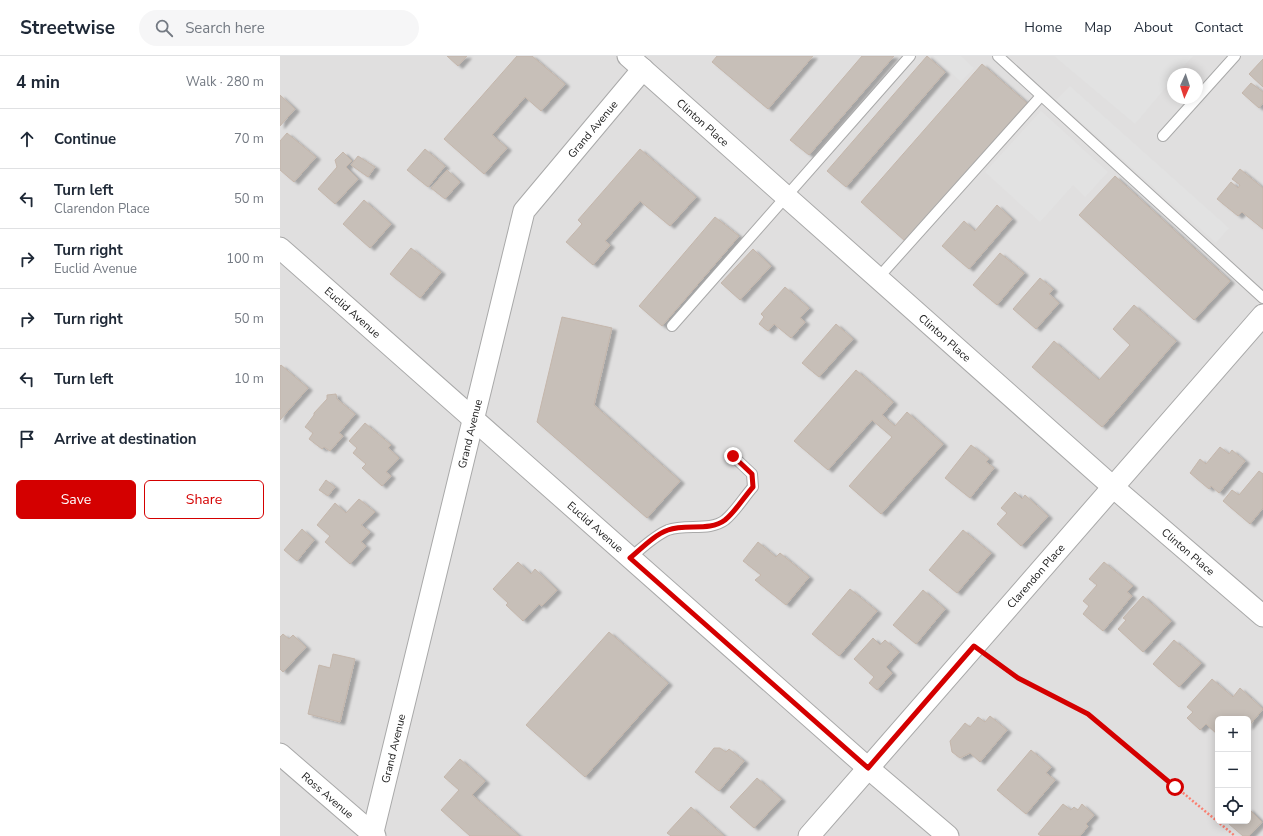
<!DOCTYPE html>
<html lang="en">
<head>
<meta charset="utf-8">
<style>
	:root { --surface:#fff; --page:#f6f6f7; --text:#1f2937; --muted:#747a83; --line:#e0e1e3; --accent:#d40000 }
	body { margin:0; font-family:"Nunito Sans",sans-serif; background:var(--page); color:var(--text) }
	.controls { position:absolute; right:12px; bottom:12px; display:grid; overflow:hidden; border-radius:6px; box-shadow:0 2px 10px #0003 }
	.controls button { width:36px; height:36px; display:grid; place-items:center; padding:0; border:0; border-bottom:1px solid var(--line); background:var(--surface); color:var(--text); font:20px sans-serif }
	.compass { position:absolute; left:887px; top:12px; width:36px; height:36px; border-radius:50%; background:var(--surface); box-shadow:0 2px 10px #0003; rotate:183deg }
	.stop { position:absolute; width:12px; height:12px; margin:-9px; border:3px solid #d40000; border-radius:50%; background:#fff }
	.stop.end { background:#d40000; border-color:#fff; box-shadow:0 1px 4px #0008 }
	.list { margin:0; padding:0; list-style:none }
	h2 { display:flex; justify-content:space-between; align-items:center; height:52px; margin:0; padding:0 16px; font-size:17px }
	h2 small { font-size:13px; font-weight:400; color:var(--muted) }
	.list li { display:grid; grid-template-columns:26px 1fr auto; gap:12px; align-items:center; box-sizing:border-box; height:60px; padding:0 16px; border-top:1px solid var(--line) }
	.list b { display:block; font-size:15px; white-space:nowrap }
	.list p { margin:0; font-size:13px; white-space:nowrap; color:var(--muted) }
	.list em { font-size:13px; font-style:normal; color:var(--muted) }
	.actions { display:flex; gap:8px; padding:12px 16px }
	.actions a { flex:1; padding:9px 0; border:1px solid var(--accent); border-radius:6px; text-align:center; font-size:14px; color:var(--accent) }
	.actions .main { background:var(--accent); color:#fff }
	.icon { flex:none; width:22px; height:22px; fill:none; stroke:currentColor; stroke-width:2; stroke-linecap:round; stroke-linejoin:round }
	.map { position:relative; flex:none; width:983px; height:780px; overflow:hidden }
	header { display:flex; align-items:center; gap:24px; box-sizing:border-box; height:56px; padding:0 20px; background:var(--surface); border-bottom:1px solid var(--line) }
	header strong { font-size:19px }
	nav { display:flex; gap:22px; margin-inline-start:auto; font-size:14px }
	.search { width:280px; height:36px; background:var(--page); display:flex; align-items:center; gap:10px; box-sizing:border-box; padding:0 14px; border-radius:22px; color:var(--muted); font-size:15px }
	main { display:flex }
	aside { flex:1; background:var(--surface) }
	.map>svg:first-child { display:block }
</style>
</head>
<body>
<header>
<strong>Streetwise</strong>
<div class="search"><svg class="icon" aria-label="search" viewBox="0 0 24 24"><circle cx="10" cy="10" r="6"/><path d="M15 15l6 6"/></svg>Search here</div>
<nav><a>Home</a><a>Map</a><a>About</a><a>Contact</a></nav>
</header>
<main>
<aside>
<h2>4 min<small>Walk · 280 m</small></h2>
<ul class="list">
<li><svg class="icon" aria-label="ahead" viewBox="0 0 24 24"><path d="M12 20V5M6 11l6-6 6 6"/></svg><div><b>Continue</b></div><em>70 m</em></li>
<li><svg class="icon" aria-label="left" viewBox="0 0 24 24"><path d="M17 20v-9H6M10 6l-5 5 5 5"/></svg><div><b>Turn left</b><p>Clarendon Place</p></div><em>50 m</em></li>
<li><svg class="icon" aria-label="right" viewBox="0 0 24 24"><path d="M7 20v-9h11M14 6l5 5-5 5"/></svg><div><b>Turn right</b><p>Euclid Avenue</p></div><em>100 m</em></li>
<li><svg class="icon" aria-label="right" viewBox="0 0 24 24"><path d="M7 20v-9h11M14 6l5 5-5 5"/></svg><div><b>Turn right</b></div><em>50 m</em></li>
<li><svg class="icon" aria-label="left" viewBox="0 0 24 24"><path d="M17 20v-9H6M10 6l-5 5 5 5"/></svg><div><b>Turn left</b></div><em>10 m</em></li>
<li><svg class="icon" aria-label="arrive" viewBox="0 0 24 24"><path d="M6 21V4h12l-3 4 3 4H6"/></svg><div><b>Arrive at destination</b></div></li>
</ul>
<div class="actions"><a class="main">Save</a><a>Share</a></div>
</aside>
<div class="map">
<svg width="983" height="780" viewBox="0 0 983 780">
	<defs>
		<filter id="shadow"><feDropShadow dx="4.5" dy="2.5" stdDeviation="1" flood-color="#0004"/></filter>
	</defs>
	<rect width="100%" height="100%" fill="#f2efe9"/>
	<path fill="#e0dfdf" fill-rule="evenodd" d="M0 0H983V780H0ZM893 18H917V42H893ZM938 663H968V765H938Z"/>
	<g fill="#e2e2e2">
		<polygon points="653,0 681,0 694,12 681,26"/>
		<polygon points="774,0 913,0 897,18 893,18 893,23 855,68"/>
		<polygon points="790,30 949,172 936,187 776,44"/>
		<polygon points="761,55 828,116 805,141 793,129 760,166 705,116"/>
	</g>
	<g fill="#c7bfb8" stroke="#c4b6ab" filter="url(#shadow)">
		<polygon points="167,0 187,0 178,10"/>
		<polygon points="237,0 252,0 285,28 261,55 245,41 212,79 227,92 204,118 164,83"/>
		<polygon points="437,0 533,0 488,53 432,6"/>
		<polygon points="582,0 614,0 529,99 510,84"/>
		<polygon points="647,0 665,16 566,131 547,115"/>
		<polygon points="983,3 983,31 969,18"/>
		<polygon points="702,8 747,47 625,185 581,146"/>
		<polygon points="971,27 983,36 983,47 979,52 962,37"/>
		<polygon points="0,39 15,53 0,70"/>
		<polygon points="7,77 36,101 14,126 0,114 0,85"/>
		<polygon points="145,93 165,110 148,131 127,114"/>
		<polygon points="360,93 416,141 390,170 360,145 325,185 330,189 313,209 286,186 302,168 298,164"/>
		<polygon points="63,96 72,105 66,111 78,123 55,148 38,133 57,111 55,104"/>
		<polygon points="78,100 95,111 88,121 71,109"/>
		<polygon points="960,113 983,132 983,173 962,156 958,160 937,143 951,126 958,132 960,129 952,123"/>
		<polygon points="167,114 180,126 165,143 151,132"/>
		<polygon points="835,120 950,225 914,264 799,159"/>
		<polygon points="84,144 111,168 90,192 63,168"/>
		<polygon points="717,149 732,163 689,213 662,190 684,165 695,175"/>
		<polygon points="435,161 459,180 382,270 359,250"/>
		<polygon points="131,192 161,216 140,242 110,218"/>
		<polygon points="473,193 491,210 460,244 441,227"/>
		<polygon points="720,197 744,217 717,249 693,229"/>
		<polygon points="760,222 773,233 769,238 779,247 756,273 733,253"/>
		<polygon points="505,231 529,252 520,262 525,266 511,282 494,268 488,275 479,268 484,261 481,258"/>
		<polygon points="854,249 896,285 822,371 752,311 774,285 819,324 850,289 833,273"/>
		<polygon points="282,261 332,272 314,349 400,425 367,462 257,366"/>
		<polygon points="556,268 573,283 539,321 522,307"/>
		<polygon points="1,309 28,332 0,364 0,310"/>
		<polygon points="576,314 613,346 602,359 615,370 627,356 663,388 601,458 569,430 612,381 592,364 548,414 514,385"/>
		<polygon points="56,338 57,343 75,358 59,377 63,380 50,395 44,391 42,393 29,383 33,377 25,371 34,359 34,357 47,343 47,339"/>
		<polygon points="85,367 111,389 108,392 119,402 106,416 111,420 102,430 82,412 86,408 73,397 77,392 69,385"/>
		<polygon points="691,389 709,403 706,406 714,412 690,442 665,422"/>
		<polygon points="940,391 949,398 952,394 965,405 939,437 931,430 929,433 910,417 920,403 926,408"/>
		<polygon points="979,415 983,418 983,452 970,468 943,445 952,434 959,439"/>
		<polygon points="46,424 55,431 48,440 39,434"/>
		<polygon points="735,436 742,443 745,439 768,460 741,490 717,468 727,457 721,452"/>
		<polygon points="79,443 95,456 81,469 90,476 81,486 86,490 70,508 45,486 50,480 37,469 55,447 66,457"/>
		<polygon points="22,473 34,484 17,505 4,494"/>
		<polygon points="683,474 711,497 677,537 649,514"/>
		<polygon points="478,486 496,501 500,497 529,521 506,549 475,524 481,519 463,505"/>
		<polygon points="238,506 251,518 255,513 277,534 262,550 259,548 243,565 226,549 228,547 213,533"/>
		<polygon points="824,506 853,530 847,536 852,540 823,575 803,558 809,550 803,545 817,529 809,523"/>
		<polygon points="570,533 597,555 559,600 532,578"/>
		<polygon points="643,534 665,553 636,588 613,569"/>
		<polygon points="863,540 891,565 863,596 838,573 846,564 843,562"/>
		<polygon points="329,576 388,627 305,721 246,669"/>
		<polygon points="3,578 9,583 13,579 26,591 3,616 0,613 0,581"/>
		<polygon points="593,582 600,589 605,584 619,596 606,611 612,617 597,634 589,627 594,621 574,603"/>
		<polygon points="894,584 921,607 899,631 873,608"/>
		<polygon points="53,598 75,603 60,666 28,658 39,609 50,612"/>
		<polygon points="932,623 953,641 960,632 983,653 968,671 968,663 938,663 938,679 926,668 920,674 907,662 913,656 907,651"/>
		<polygon points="710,660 727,674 700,706 690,697 680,702 672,696 670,685 685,667 690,671 698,661 705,666"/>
		<polygon points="434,692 440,692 446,696 449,693 464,705 439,735 415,716"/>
		<polygon points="751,694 771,711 766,717 775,724 746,758 717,734"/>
		<polygon points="180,703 205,725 192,739 239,780 190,780 161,754 179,734 164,721"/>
		<polygon points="477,722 501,743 474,772 450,751"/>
		<polygon points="783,748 791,754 794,751 798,754 802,748 814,759 806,768 808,770 800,780 761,780 758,778"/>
		<polygon points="411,751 444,780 391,780 387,777"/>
		<polygon points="968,752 982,766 969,780 963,780 949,768 952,765 968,765"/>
	</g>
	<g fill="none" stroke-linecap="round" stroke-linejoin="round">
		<g stroke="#a9a9a9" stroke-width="12">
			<g id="lane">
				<polyline points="718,0 983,242"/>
				<polyline points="883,80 955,0"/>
				<polyline points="598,222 761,40"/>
				<polyline points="392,270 630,0"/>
				<path d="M350 502C362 492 374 480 388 474 406 467 429 476 445 464 456 455 464 441 473 431L472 418 453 400"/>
			</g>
		</g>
		<g stroke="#a9a9a9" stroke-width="23">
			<g id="street">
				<path id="s1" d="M348 0 833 431 983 560"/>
				<path id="s2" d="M0 192 588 712 668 780"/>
				<path id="s3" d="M0 698 95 780"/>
				<path id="s4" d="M92 780 244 155 363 13"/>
				<path id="s5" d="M529 780 983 259"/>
			</g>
		</g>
		<polyline stroke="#fa8072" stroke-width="2.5" stroke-dasharray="2 2" stroke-linecap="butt" points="710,603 738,623 808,658 955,780"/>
		<use href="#lane" stroke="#fff" stroke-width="10"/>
		<use href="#street" stroke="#fff" stroke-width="21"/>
	</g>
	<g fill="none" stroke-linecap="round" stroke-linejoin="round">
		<path stroke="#d40000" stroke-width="5" d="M453 400 472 418 473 431C464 441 456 455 445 464 429 476 406 467 388 474 374 479 362 492 350 502L588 712 694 590 738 622 808 658 895 731"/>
	</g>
	<g text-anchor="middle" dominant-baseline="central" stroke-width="4" stroke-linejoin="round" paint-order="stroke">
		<g font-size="11" fill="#222" stroke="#fff">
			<text stroke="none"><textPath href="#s1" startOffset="100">Clinton Place</textPath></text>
			<text stroke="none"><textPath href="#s4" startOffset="750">Grand Avenue</textPath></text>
			<text stroke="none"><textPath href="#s2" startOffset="97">Euclid Avenue</textPath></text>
			<text stroke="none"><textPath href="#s1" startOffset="424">Clinton Place</textPath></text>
			<text stroke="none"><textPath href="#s4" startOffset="414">Grand Avenue</textPath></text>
			<text stroke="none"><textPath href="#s2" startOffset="421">Euclid Avenue</textPath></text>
			<text stroke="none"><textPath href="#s1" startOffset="748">Clinton Place</textPath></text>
			<text stroke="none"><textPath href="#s5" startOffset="345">Clarendon Place</textPath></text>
			<text stroke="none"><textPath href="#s4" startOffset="90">Grand Avenue</textPath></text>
			<text stroke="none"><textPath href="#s3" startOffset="63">Ross Avenue</textPath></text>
		</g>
	</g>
</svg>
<div class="controls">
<button>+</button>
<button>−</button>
<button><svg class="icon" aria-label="locate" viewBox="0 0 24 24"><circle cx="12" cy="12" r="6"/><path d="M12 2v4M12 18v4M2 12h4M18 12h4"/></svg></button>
</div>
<svg class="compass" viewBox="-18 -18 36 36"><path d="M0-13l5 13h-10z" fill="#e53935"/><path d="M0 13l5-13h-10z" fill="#747a83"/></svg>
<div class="stop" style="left:895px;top:731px"></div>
<div class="stop end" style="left:453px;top:400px"></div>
</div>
</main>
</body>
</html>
